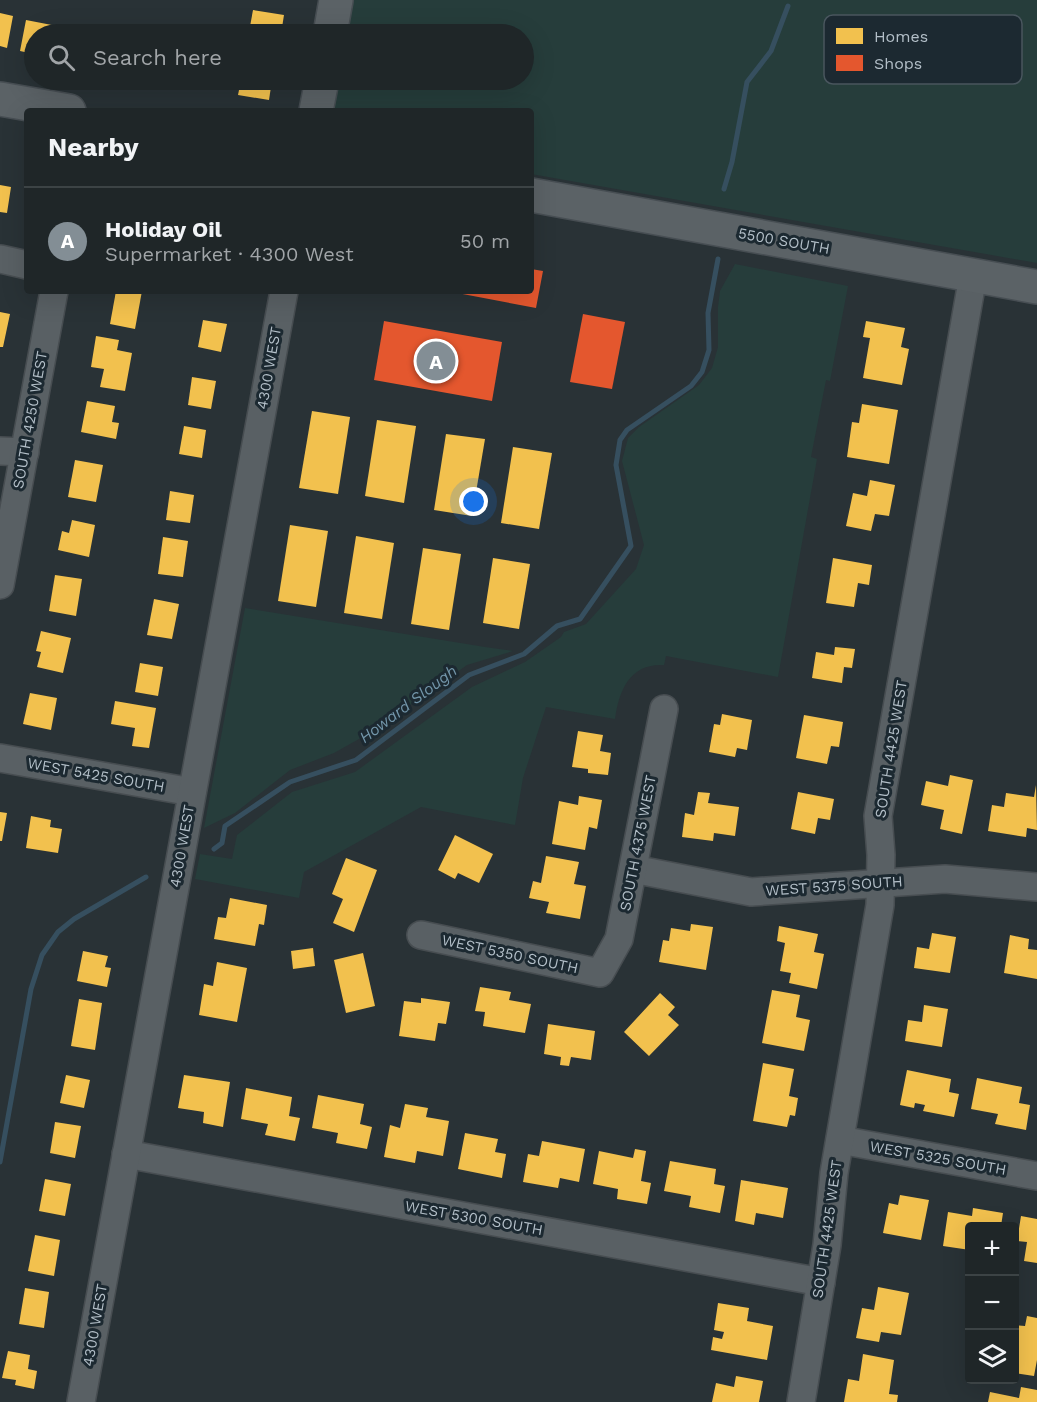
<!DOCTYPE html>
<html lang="en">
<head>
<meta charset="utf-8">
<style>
	:root { --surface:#1f2628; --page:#2c3234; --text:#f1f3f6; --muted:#a1a5a8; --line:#3c4345; --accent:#838e95 }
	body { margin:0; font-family:"Work Sans",sans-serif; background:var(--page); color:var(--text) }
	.controls { position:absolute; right:18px; bottom:18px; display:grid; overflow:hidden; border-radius:6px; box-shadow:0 6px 24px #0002 }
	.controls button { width:54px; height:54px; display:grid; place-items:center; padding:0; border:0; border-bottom:2px solid var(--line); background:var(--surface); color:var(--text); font:30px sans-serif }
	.you { position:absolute; left:474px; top:502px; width:21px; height:21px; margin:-15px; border:4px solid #fff; border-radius:50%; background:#1a73e8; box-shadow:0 0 0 9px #1a73e833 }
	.badge { display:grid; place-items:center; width:39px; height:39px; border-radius:50%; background:var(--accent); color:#fff; font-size:20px; font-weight:700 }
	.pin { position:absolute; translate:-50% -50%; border:3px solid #fff; box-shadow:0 2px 6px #0006 }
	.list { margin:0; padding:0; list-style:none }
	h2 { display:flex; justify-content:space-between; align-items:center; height:78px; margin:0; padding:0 24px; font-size:26px }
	h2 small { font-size:20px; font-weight:400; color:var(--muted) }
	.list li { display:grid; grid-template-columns:39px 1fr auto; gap:18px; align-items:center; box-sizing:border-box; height:108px; padding:0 24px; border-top:2px solid var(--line) }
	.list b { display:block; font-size:22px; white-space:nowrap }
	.list p { margin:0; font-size:20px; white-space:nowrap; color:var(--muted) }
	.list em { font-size:20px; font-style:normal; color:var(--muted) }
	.icon { flex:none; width:33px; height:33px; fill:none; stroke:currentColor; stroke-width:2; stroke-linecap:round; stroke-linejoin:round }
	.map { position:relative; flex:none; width:1037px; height:1402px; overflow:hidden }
	.search { position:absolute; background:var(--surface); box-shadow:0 6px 24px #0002; left:24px; top:24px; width:510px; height:66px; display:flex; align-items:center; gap:15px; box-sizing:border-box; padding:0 21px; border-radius:33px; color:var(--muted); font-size:22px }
	.panel { position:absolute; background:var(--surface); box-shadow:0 6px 24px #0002; left:24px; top:108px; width:510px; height:186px; border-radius:6px }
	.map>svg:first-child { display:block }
</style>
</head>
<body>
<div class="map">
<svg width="1037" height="1402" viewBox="0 0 1037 1402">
	<rect width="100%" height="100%" fill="#293236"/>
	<g fill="#263d3b">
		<polygon points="353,0 1037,0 1037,263 531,174 531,111 333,111 339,80 524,80 524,34 347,34"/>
		<path d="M735 264 848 286 830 381 826 380 811 457 817 459 778 677 666 656 664 665C630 663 619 690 615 719L546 707 523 778 515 825 421 807 304 872 299 898 195 879 200 854 232 859 237 835 292 792 355 772 472 687 525 662 561 637 564 632 586 624 636 569 644 545 622 461 628 438 639 427 699 385 712 368 718 347V307L720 291Z"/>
		<polygon points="245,608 485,647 513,651 467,665 375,730 334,753 290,770 235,813 204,828"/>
	</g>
	<g fill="#f2c14e">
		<polygon points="253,10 284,15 281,34 259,34 249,32"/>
		<polygon points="0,13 13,16 7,48 0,46"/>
		<polygon points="26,20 57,26 56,34 34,34 34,54 20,51"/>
		<polygon points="91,25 109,28 108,34 76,34 76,30 90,32"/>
		<polygon points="125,27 156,33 156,34 124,34"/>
		<polygon points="241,80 272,80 269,100 238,95"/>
		<polygon points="0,185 11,187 7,213 0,212"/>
		<polygon points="116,291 142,291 135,329 110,324"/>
		<polygon points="0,312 10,314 3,347 0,347"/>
		<polygon points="203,320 227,324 221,352 198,347"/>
		<polygon points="866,321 905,328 901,347 909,349 902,385 863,378 870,338 863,337"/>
		<polygon points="96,336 119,340 117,350 132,353 125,391 100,387 104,369 91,367"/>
		<polygon points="192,377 216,381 211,409 188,405"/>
		<polygon points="87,401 115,406 112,422 119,423 116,439 81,432"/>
		<polygon points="862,404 898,410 889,464 847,457 852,422 859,423"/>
		<polygon points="312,411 350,417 338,494 299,488"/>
		<polygon points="377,420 416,426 404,503 365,496"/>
		<polygon points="184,426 206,430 202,458 179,454"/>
		<polygon points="446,434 485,439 472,516 434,510"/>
		<polygon points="513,447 552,453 539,529 501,523"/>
		<polygon points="75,460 103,465 96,502 68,497"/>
		<polygon points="870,480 895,485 889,516 875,514 871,531 846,526 853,493 867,496"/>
		<polygon points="170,491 194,495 190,523 166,520"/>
		<polygon points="72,520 95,525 89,557 58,550 62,531 69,533"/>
		<polygon points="290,525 328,531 316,607 278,601"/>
		<polygon points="356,536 394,543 382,619 344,613"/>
		<polygon points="163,537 188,541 183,577 158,574"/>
		<polygon points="423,548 461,554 449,630 411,624"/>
		<polygon points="493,558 530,564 519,629 483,623"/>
		<polygon points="833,558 872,565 869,585 858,583 854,607 826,603"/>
		<polygon points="55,575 82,579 76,616 49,611"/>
		<polygon points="154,599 179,604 172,639 147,635"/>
		<polygon points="41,631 71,638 63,673 37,667 41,652 36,651"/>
		<polygon points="835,647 855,649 852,668 844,667 842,683 812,678 816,652 834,655"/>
		<polygon points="140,663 163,667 158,696 135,692"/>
		<polygon points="30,693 57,698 51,730 23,724"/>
		<polygon points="115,701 156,708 149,748 132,746 135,728 111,724"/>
		<polygon points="722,714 752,720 747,750 737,748 735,757 709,752 714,724 720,725"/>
		<polygon points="804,715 843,722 839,747 831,746 827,764 796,758"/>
		<polygon points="578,731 603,735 600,751 611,753 608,775 588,773 588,769 572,767"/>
		<polygon points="950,775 973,780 962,834 940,829 944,810 921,805 926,781 948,786"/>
		<polygon points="1036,785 1037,830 1027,828 1026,837 988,831 992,805 1004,807 1006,793 1034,797"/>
		<polygon points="698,792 710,793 708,803 739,807 735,836 714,833 713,841 682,837 685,813 694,815"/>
		<polygon points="798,792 834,799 830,820 818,818 815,834 791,829"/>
		<polygon points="579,796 602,800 597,829 589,827 585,850 552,844 559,801 578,805"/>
		<polygon points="0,812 7,813 2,841 0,841"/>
		<polygon points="31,816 51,820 50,827 62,829 58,853 26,848"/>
		<polygon points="455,835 493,854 479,883 458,873 455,879 438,870"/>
		<polygon points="546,856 579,862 574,884 586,886 580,919 546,913 549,902 529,898 533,881 541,883"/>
		<polygon points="346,858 377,870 354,932 333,923 343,899 332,894"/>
		<polygon points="230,898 267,905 264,925 259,924 255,946 214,939 218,917 226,918"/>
		<polygon points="691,924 713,927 706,970 659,962 663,940 669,941 671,928 690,931"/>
		<polygon points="779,926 818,934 814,952 824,954 817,989 789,983 791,973 780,971 785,943 777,941"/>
		<polygon points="932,933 956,937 950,973 914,968 917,947 929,949"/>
		<polygon points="1010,935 1029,939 1028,949 1037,950 1037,979 1004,973"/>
		<polygon points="313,948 315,966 293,969 291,951"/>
		<polygon points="83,951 108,956 105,967 111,968 107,987 77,981"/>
		<polygon points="363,953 375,1006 346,1013 334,960"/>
		<polygon points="217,962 247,968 237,1022 199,1015 204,984 213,986"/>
		<polygon points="480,987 511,992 509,1000 531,1004 525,1033 483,1026 485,1012 475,1011"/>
		<polygon points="772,990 800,995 796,1017 810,1020 804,1051 762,1043"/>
		<polygon points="660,993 675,1007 668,1015 679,1025 649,1056 624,1032"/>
		<polygon points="421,998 450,1002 446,1024 438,1023 435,1041 399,1036 404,1001 421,1003"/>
		<polygon points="79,999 102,1003 95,1050 71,1046"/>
		<polygon points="924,1005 948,1009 942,1047 905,1041 908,1020 922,1022"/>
		<polygon points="548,1024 595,1031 591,1060 571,1057 569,1066 560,1065 561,1057 544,1054"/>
		<polygon points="763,1063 794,1069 789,1096 798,1098 795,1116 790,1115 787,1127 753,1121"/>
		<polygon points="907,1070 951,1079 949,1092 959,1094 954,1117 923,1111 925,1105 915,1103 914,1108 900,1105"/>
		<polygon points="66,1075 90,1080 84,1108 60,1103"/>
		<polygon points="184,1075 230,1082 223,1127 203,1123 204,1112 178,1108"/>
		<polygon points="977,1078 1022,1087 1019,1103 1030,1105 1026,1130 995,1124 998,1114 971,1109"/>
		<polygon points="246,1088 292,1097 289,1116 300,1118 295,1141 265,1135 268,1124 241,1119"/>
		<polygon points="318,1095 364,1104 360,1124 372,1127 367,1149 336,1143 338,1133 312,1128"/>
		<polygon points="405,1104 428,1108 426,1117 449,1121 443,1156 417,1151 415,1163 384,1157 390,1125 400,1128"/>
		<polygon points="55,1122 81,1126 75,1158 50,1153"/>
		<polygon points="465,1133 498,1139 495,1152 506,1154 502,1178 458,1169"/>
		<polygon points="542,1141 585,1149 579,1182 560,1178 558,1188 523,1182 528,1154 539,1156"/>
		<polygon points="635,1149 646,1151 641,1181 651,1183 647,1204 617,1199 618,1189 593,1184 599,1151 633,1158"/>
		<polygon points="670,1161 716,1169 714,1184 725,1186 720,1213 689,1207 691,1196 664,1191"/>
		<polygon points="45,1179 71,1184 65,1216 39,1211"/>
		<polygon points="741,1180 788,1188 783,1218 756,1213 754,1225 735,1221"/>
		<polygon points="900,1195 929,1200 921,1240 883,1233 889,1203 898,1205"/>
		<polygon points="973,1208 1003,1213 1001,1226 970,1226 970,1250 943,1246 948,1212 972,1216"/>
		<polygon points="1021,1216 1037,1219 1037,1263 1024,1261 1027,1242 1017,1241"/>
		<polygon points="35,1235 60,1240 54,1276 28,1271"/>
		<polygon points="878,1287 909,1293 901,1335 881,1332 879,1342 856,1338 862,1308 874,1310"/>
		<polygon points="25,1288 49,1292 44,1328 19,1324"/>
		<polygon points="718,1303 749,1308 747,1321 773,1326 767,1360 711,1350 713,1337 722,1339 724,1332 714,1330"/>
		<polygon points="1027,1316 1037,1318 1037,1360 1034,1376 1014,1373 1014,1325 1025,1326"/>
		<polygon points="8,1351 30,1355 28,1369 37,1371 34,1389 15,1385 16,1380 2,1378"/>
		<polygon points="863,1354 894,1360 889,1394 898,1395 897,1402 844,1402 848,1379 859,1381"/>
		<polygon points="736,1376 763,1381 759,1402 712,1402 716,1383 734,1387"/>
		<polygon points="1021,1387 1037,1390 1037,1402 988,1402 990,1392 1019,1398"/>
	</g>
	<g fill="#e4572e">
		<polygon points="531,269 543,271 536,308 452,292 531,291"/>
		<polygon points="583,314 625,322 612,389 570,382"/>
		<polygon points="384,321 502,342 492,401 374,380"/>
	</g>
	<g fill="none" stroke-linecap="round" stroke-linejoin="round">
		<g stroke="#364f5f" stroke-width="5">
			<polyline points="724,189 732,162 747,82 771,51 788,6"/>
			<polyline points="214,849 222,843 225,826 290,782 356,760 469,675 524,654 557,626 580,619 631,546 616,465 620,440 627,430 691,386 702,372 709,350 708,313 718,259"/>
			<polyline points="0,1162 31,989 42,955 58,932 74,919 146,877"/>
		</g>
		<g stroke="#474d51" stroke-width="30">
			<g id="minor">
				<polyline points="0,259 27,265"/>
				<polyline points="0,451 25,452"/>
				<polyline points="0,585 54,291"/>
				<polyline points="0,758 192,792"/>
				<polyline points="633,869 751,892 945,879 1037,887"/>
				<polyline points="421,935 600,973 619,939 664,709"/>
				<polyline points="840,1140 1037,1176"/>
				<polyline points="126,1154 821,1282"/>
				<polyline points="81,1402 284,291"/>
				<polyline points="801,1402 827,1245 834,1173 880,905 881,855 878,816 973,276"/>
			</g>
		</g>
		<g stroke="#474e53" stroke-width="36">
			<g id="major">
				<polyline points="330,34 336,0"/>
				<polyline points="0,99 69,111"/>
				<polyline points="316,111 322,80"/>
				<polyline points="531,195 1037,287"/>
			</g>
		</g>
		<use href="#minor" stroke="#596064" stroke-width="27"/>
		<use href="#major" stroke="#5b6266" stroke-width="33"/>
	</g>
	<g text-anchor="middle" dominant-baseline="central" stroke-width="6" stroke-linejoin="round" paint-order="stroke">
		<g font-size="15" fill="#b3bfc8" stroke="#1c2931">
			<text transform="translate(784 241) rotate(10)">5500 SOUTH</text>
			<text transform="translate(269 368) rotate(-80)">4300 WEST</text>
			<text transform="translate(30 420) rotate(-80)">SOUTH 4250 WEST</text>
			<text transform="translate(891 749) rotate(-81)">SOUTH 4425 WEST</text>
			<text transform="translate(96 775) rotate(10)">WEST 5425 SOUTH</text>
			<text transform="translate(638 843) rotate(-79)">SOUTH 4375 WEST</text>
			<text transform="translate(182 846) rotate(-80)">4300 WEST</text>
			<text transform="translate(834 886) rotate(-4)">WEST 5375 SOUTH</text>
			<text transform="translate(510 954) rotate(12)">WEST 5350 SOUTH</text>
			<text transform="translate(938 1158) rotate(10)">WEST 5325 SOUTH</text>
			<text transform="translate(474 1218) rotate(10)">WEST 5300 SOUTH</text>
			<text transform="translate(827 1229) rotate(-82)">SOUTH 4425 WEST</text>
			<text transform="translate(95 1325) rotate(-80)">4300 WEST</text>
		</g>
		<g font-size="16" font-style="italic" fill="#7396aa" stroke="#1c2931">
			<text transform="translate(408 704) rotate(-37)">Howard Slough</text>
		</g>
	</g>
	<rect x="824" y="15" width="198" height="69" rx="9" fill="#1c2931" stroke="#49565e" stroke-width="1.5"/>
	<rect x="836" y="28" width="27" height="16" fill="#f2c14e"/>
	<rect x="836" y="55" width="27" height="16" fill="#e4572e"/>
	<g font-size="16" fill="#b3bfc8">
		<text x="874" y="42">Homes</text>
		<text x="874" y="69">Shops</text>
	</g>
</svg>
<div class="controls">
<button>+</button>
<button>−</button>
<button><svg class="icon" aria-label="layers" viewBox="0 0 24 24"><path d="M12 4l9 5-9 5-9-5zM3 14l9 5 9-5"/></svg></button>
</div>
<div class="you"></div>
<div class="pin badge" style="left:436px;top:361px">A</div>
<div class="search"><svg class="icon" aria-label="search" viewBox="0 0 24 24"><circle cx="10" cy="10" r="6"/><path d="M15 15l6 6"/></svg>Search here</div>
<section class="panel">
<h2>Nearby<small></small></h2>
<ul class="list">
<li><span class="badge">A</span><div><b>Holiday Oil</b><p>Supermarket · 4300 West</p></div><em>50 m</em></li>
</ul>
</section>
</div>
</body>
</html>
